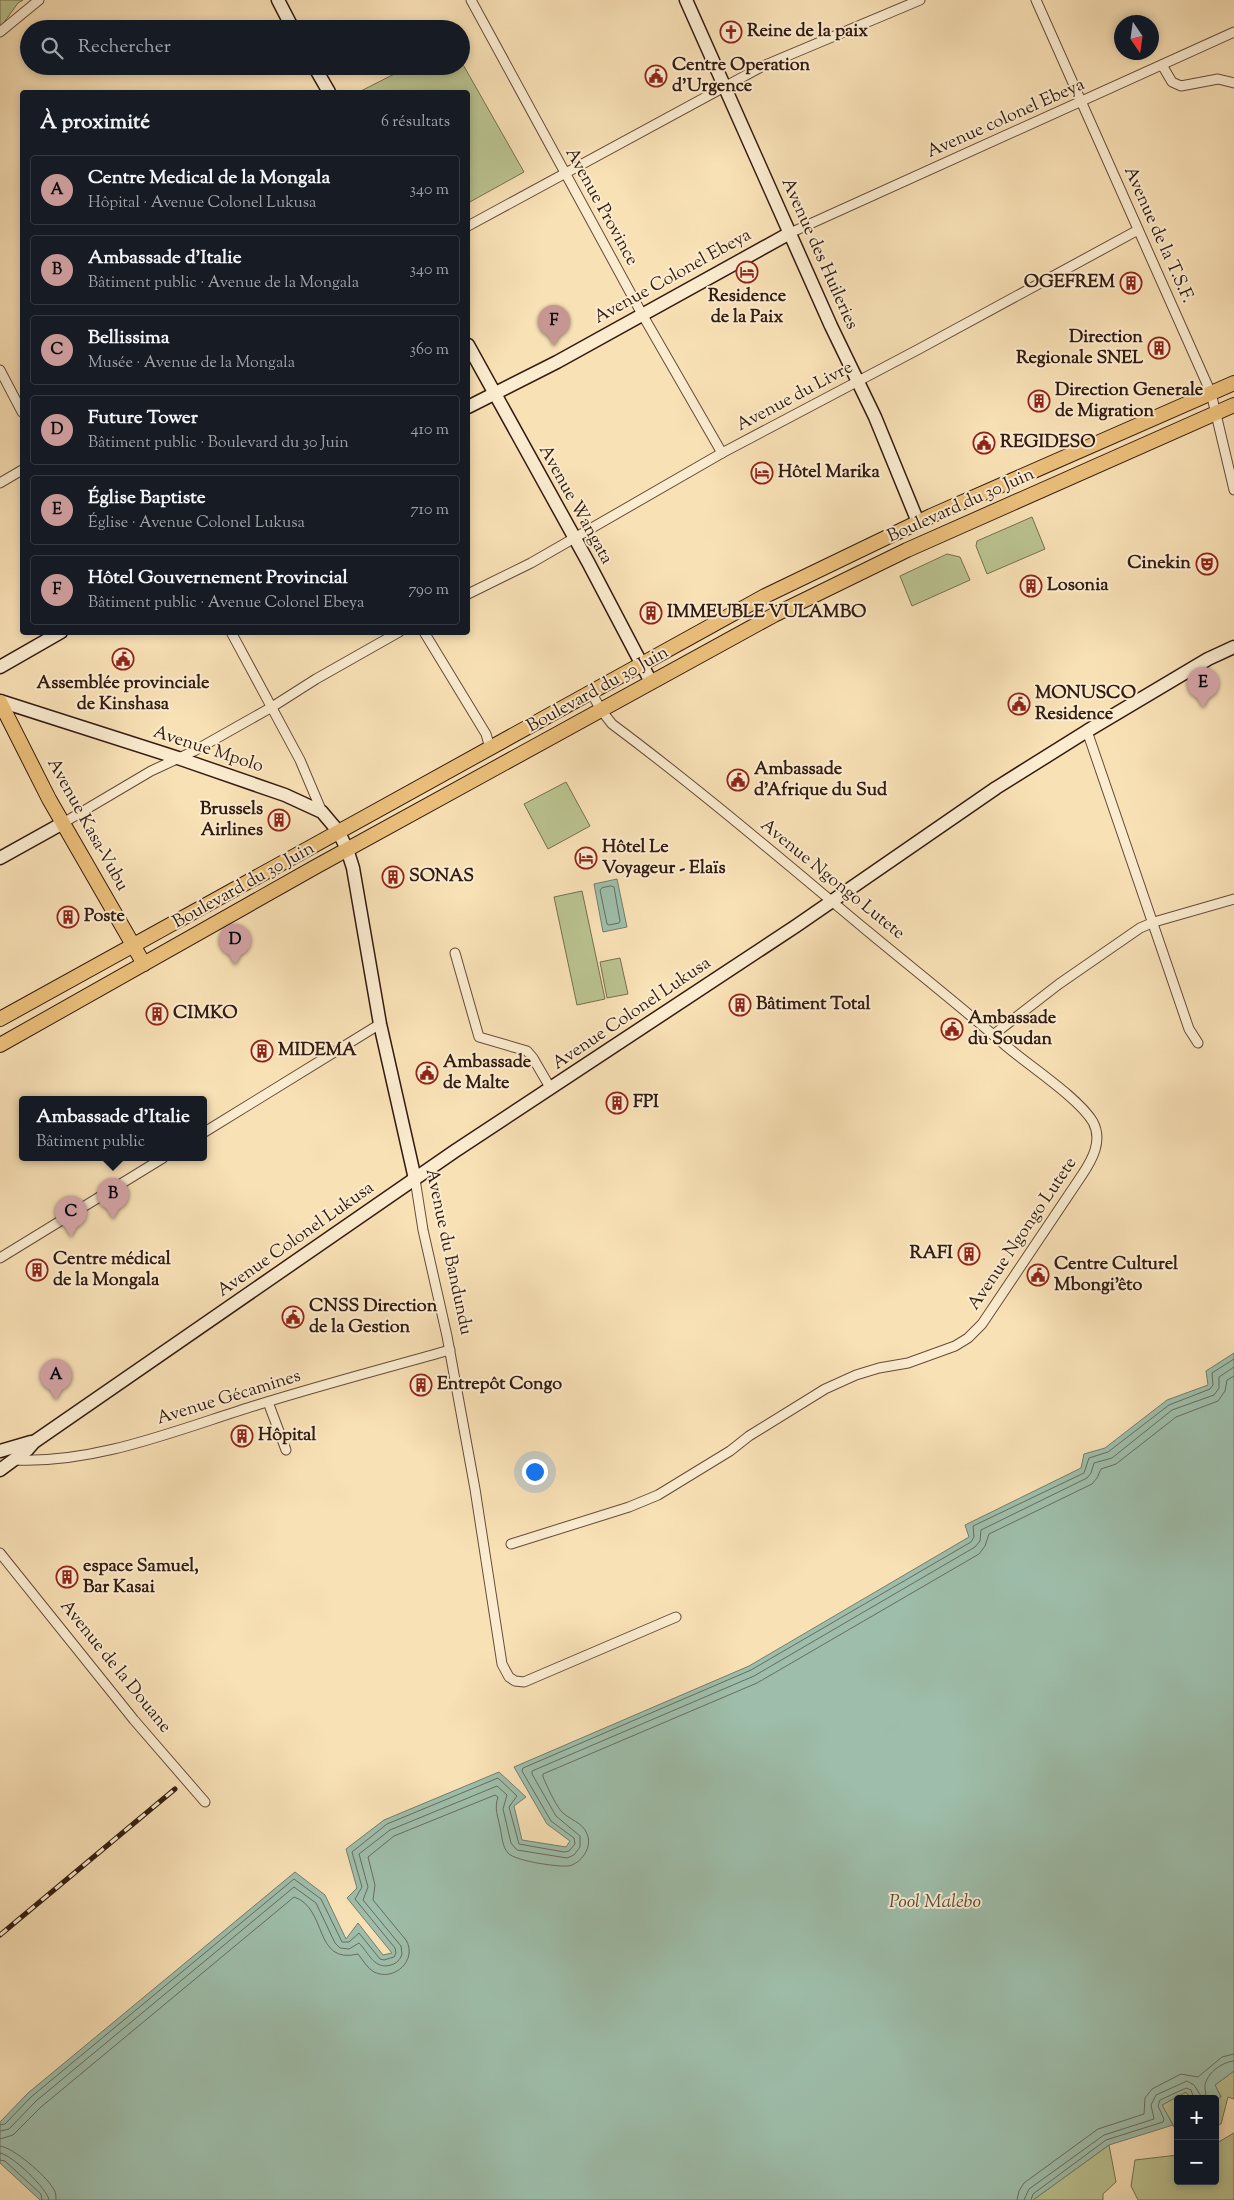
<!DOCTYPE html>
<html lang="fr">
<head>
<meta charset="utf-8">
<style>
	:root { --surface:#171b24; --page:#20242c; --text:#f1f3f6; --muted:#9ea1a6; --line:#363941; --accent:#c59692 }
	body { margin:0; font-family:"Sorts Mill Goudy",serif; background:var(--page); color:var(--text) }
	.controls { position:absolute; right:15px; bottom:15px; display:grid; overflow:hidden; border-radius:5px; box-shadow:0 2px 8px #0003 }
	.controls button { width:45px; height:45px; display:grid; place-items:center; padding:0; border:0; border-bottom:1px solid var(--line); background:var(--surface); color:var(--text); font:25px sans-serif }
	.compass { position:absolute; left:1114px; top:15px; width:45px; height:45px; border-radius:50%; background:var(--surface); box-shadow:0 2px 8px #0003; rotate:167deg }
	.you { position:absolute; left:534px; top:1471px; width:18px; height:18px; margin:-12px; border:4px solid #fff; border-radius:50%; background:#1a73e8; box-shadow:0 0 0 8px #1a73e833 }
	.badge { display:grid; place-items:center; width:32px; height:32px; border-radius:50%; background:var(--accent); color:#111; font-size:16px; font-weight:700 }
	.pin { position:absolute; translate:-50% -41px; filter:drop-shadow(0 1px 2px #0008) }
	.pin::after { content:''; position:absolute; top:26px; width:18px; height:15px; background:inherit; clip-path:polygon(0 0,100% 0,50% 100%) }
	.popup { position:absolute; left:19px; top:1096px; width:188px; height:65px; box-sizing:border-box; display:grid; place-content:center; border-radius:5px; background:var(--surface); filter:drop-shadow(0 1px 4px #0005); font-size:16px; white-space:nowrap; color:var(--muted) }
	.popup b { font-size:19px; color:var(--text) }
	.popup::after { content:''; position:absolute; left:50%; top:100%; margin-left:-10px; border:10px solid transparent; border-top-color:var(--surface) }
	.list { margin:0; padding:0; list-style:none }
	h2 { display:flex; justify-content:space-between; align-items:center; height:65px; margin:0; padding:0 20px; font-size:21px }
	h2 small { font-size:16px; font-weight:400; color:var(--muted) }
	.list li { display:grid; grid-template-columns:32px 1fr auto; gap:15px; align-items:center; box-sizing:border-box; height:70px; margin:0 10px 10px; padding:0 10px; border:1px solid var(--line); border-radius:5px }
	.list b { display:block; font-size:19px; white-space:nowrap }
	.list p { margin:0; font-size:16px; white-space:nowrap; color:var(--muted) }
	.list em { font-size:16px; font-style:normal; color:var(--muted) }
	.icon { flex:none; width:28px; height:28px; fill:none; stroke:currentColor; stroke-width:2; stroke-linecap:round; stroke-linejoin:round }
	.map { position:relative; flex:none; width:1234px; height:2200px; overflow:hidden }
	.search { position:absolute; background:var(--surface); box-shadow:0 2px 8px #0003; left:20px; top:20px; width:450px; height:55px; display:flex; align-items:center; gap:12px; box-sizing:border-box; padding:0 18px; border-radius:28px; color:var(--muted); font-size:19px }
	.panel { position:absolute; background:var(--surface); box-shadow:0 2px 8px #0003; left:20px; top:90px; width:450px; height:545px; border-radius:5px }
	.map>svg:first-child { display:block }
</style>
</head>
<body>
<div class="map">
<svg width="1234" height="2200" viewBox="0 0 1234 2200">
	<rect width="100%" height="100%" fill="#f9e1b6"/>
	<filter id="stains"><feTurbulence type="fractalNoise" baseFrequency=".004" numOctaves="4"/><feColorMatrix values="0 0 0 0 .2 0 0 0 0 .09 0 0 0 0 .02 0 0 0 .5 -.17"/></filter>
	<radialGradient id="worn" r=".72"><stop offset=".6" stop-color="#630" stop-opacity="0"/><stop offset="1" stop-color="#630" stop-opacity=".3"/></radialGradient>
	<g fill="#bac390" stroke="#766f50">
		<polygon points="0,0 23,0 18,3 0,28"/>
		<polygon points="461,61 524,172 468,203 468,92 359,92 410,66 461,66"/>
		<polygon points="1032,517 1045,549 987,574 976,546 977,541"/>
		<polygon points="947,554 960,557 970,580 912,606 900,576"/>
		<polygon points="566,782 590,826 548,849 524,804"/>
		<polygon points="582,891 605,999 577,1005 554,897"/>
		<polygon points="620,958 628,994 607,998 600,962"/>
		<polygon points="1234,2071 1234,2099 1228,2097 1221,2124 1215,2126 1215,2100 1221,2097 1215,2085"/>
		<polygon points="1186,2092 1191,2099 1178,2099 1178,2134 1162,2105"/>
		<polygon points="1234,2133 1234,2200 1138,2200 1131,2186 1135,2160 1178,2155 1178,2181 1215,2181 1215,2144"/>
		<polygon points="1109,2145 1116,2182 1103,2194 1103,2200 1033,2200"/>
	</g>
	<g fill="#9ebeab" stroke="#737d6d">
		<polygon points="617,879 627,927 603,932 594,884"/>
		<polygon points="1234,1353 1234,2071 1215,2085 1221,2097 1215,2100 1191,2099 1186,2092 1162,2105 1173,2125 1109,2145 1033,2200 40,2200 0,2163 0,2122 28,2093 295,1872 325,1895 346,1939 358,1923 383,1955 392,1953 347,1898 357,1888 346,1849 384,1820 499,1772 526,1797 514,1806 522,1840 566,1847 570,1841 547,1824 514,1767 749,1666 969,1537 965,1525 1081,1468 1084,1454 1105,1448 1167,1400 1208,1385 1206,1371"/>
	</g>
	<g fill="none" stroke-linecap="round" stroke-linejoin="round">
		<g stroke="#686c5e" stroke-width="1">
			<polygon points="611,886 614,887 620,921 619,923 609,925 607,924 600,890 602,888"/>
			<polyline points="0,2125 5,2124 31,2097 294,1879 321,1899 342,1942 349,1942 359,1933 380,1959 384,1960 394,1957 396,1953 395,1948 355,1899 362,1887 352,1852 387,1824 498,1778 517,1796 509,1807 519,1844 564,1852 569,1851 575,1844 574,1838 551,1821 522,1771 523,1768 751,1670 971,1542 974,1537 973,1526 1084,1473 1089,1458 1108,1452 1169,1405 1210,1389 1213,1385 1212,1373 1234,1359"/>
			<path d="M0 2131 9 2129 36 2101 294 1887 316 1903 335 1943 340 1948 349 1949 359 1943C369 1953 374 1970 391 1965 397 1963 400 1960 402 1954L401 1946 363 1900 368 1887 359 1854 390 1830 497 1786 507 1795 503 1809 511 1843 517 1850 567 1858 574 1855 580 1847V1836L556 1816 532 1774V1771L754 1676 975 1547 980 1541 981 1530 1087 1478 1091 1473 1094 1463 1112 1458 1172 1410 1214 1395 1219 1388V1377L1234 1367"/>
			<path d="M0 2139 13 2135 41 2107 294 1897C328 1908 313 1965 358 1954 363 1960 367 1968 374 1972 394 1982 418 1960 406 1940L373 1900 375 1885 368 1857 394 1836 495 1795 498 1797C494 1808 498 1817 500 1827 502 1836 502 1846 508 1853 515 1861 557 1867 568 1866 581 1864 593 1847 587 1834 583 1822 569 1820 561 1811 554 1802 548 1788 543 1777V1774L757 1683 979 1554 985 1546 989 1534 1092 1484 1097 1478 1101 1469 1116 1464 1176 1417 1218 1401 1225 1391 1227 1380 1234 1376"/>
			<path d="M0 2146C13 2147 46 2176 53 2188 56 2192 56 2196 56 2200"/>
			<path d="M0 2153C11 2154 48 2189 49 2200"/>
			<polyline points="0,2160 5,2161 41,2194 42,2200"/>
			<polyline points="1017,2200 1019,2191 1024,2183 1098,2129 1144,2114 1145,2098 1152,2089 1181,2074 1198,2077 1222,2057 1234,2054"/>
			<path d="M1024 2200 1029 2189 1104 2135 1154 2119 1151 2105 1156 2095 1187 2081 1194 2085 1201 2096H1204L1206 2093C1200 2078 1220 2062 1234 2061"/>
			<polyline points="1031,2200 1033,2194 1106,2140 1163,2122 1164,2119 1158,2106 1160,2100 1186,2088 1191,2090 1194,2099"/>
		</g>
		<g stroke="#644c3a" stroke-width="11">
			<g id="street">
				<polyline points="471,0 642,314 722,453"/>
				<polyline points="1036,0 1211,393 1234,490"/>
				<polyline points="0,32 39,0"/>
				<polyline points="1162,65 1172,82 1181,86 1218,79 1234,83"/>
				<polyline points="468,226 763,66 920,0"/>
				<polyline points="790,233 1234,32"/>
				<polyline points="0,370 22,412"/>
				<polyline points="0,483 22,470"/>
				<polyline points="468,594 531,563 722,453 919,349 1138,230"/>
				<polyline points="231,632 300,760 322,812"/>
				<polyline points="424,632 486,734 490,748"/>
				<polyline points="1087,731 1189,1029 1198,1043"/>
				<polyline points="63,823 151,771 194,751 272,707 316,679 399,632"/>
				<polyline points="455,953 479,1037 527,1051 533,1058 551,1089"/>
				<polyline points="993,1035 1059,984 1140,928 1154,922 1234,899"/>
				<polyline points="203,1133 380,1024"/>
				<polyline points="415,1179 423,1230 447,1336 475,1489 502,1664 509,1677 515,1681 524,1682 676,1617"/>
				<polyline points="0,1258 163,1158"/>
				<polyline points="268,1402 286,1450"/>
				<path d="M14 1460C97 1464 179 1429 257 1405 321 1385 386 1368 450 1350"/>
				<path d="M511 1544 629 1507 658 1495 730 1451 749 1436 825 1389 856 1375 879 1368 908 1363 955 1346 968 1338 982 1324 1082 1175C1092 1160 1103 1141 1093 1122 1079 1098 1028 1065 1005 1045 959 1005 912 968 865 929 782 860 699 789 612 724L601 710 591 692"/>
				<polyline points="0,1553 134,1720 205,1802"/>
			</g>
		</g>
		<g stroke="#331b11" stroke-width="15">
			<g id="secondary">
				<polyline points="278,0 293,29"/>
				<polyline points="686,0 831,326 875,417 918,522"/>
				<polyline points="314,66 329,92"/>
				<polyline points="468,345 588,562 651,682"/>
				<polyline points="468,407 557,362 790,233"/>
				<polyline points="0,667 61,632"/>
				<polyline points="0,701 178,758 285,795 322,812 338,831 347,849 353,868 380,1024 415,1179"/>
				<polyline points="0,858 63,823"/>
				<polyline points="0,1451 31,1442"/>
				<polyline points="0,1470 27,1450 34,1442 455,1151 796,926 996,788 1087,731 1208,659 1234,647"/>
			</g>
		</g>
		<g stroke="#331b11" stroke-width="16">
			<g id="primary">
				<polyline points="0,702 49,799 144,964"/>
				<polyline points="0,1019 765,596 931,516 1234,383"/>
				<polyline points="0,1045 317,866 774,615 907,550 1234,405"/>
			</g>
		</g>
		<use href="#street" stroke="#fbecd0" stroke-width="9"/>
		<use href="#secondary" stroke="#fbecd0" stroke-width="12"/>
		<use href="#primary" stroke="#ecc07b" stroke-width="14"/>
		<g stroke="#331b11" stroke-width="5">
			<polyline id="rail" points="0,1935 175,1789"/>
		</g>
		<use href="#rail" stroke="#fbecd0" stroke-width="3" stroke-dasharray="9" stroke-linecap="butt"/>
	</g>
	<defs>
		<g id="church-ring" transform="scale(1.125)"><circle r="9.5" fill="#fbecd0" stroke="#8f2418" stroke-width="1.5"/><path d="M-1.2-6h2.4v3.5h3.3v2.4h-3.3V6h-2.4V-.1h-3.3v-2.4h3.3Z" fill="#8f2418"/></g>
		<g id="civic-ring" transform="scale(1.125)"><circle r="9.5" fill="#fbecd0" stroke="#8f2418" stroke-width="1.5"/><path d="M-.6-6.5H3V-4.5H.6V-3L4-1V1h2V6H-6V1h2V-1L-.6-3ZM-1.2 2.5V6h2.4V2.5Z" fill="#8f2418"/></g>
		<g id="hotel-ring" transform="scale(1.125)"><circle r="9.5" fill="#fbecd0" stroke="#8f2418" stroke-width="1.5"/><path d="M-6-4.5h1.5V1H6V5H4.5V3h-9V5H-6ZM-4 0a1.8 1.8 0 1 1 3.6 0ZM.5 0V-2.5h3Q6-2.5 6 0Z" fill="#8f2418"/></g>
		<g id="building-ring" transform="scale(1.125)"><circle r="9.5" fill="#fbecd0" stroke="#8f2418" stroke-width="1.5"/><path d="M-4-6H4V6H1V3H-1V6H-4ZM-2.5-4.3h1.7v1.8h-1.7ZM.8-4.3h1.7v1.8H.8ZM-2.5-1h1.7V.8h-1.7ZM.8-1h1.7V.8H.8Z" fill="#8f2418"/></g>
		<g id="theatre-ring" transform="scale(1.125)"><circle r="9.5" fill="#fbecd0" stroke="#8f2418" stroke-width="1.5"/><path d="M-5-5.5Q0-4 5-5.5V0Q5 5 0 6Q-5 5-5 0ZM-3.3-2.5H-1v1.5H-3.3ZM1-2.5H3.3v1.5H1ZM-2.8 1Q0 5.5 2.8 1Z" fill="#8f2418"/></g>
	</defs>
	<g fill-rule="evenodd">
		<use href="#church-ring" x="731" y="32"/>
		<use href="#civic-ring" x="656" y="76"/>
		<use href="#hotel-ring" x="747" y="272"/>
		<use href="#building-ring" x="1131" y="283"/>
		<use href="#building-ring" x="1159" y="348"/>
		<use href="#building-ring" x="1039" y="401"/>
		<use href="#civic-ring" x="984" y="443"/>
		<use href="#hotel-ring" x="762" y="473"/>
		<use href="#theatre-ring" x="1207" y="564"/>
		<use href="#building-ring" x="1031" y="586"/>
		<use href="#building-ring" x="651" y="613"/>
		<use href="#civic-ring" x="123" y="659"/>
		<use href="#civic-ring" x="1019" y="704"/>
		<use href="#civic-ring" x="738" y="780"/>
		<use href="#building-ring" x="279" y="820"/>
		<use href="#hotel-ring" x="586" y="858"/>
		<use href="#building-ring" x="393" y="877"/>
		<use href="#building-ring" x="68" y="917"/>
		<use href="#building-ring" x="740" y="1005"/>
		<use href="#building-ring" x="157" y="1014"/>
		<use href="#civic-ring" x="952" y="1029"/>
		<use href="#building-ring" x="262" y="1051"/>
		<use href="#civic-ring" x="427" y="1073"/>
		<use href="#building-ring" x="617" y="1103"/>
		<use href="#building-ring" x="969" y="1254"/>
		<use href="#building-ring" x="37" y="1270"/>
		<use href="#civic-ring" x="1038" y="1275"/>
		<use href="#civic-ring" x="293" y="1317"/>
		<use href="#building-ring" x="421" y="1385"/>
		<use href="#building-ring" x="242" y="1436"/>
		<use href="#building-ring" x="67" y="1577"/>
	</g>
	<g text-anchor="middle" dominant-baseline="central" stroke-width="4" stroke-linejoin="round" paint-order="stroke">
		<g font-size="18" font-weight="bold" fill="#331b11" stroke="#fbecd0" text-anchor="start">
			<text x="747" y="32">Reine de la paix</text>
			<text x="672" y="66">Centre Operation<tspan x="672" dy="21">d'Urgence</tspan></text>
			<text x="1115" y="283" text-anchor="end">OGEFREM</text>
			<text x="747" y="297" text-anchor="middle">Residence<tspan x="747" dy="21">de la Paix</tspan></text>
			<text x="1143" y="338" text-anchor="end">Direction<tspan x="1143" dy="21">Regionale SNEL</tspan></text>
			<text x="1055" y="391">Direction Generale<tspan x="1055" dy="21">de Migration</tspan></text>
			<text x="1000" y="443">REGIDESO</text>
			<text x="778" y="473">Hôtel Marika</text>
			<text x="1191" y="564" text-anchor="end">Cinekin</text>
			<text x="1047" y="586">Losonia</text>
			<text x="667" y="613">IMMEUBLE VULAMBO</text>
			<text x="123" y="684" text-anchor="middle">Assemblée provinciale<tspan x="123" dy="21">de Kinshasa</tspan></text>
			<text x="1035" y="694">MONUSCO<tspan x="1035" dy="21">Residence</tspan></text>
			<text x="754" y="770">Ambassade<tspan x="754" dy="21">d'Afrique du Sud</tspan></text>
			<text x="263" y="810" text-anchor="end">Brussels<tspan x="263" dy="21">Airlines</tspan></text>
			<text x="602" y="848">Hôtel Le<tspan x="602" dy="21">Voyageur - Elaïs</tspan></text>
			<text x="409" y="877">SONAS</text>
			<text x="84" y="917">Poste</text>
			<text x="756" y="1005">Bâtiment Total</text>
			<text x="173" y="1014">CIMKO</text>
			<text x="968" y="1019">Ambassade<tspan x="968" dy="21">du Soudan</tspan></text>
			<text x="278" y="1051">MIDEMA</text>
			<text x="443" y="1063">Ambassade<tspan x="443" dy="21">de Malte</tspan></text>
			<text x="633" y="1103">FPI</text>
			<text x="953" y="1254" text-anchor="end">RAFI</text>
			<text x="53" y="1260">Centre médical<tspan x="53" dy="21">de la Mongala</tspan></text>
			<text x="1054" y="1265">Centre Culturel<tspan x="1054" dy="21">Mbongi'êto</tspan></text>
			<text x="309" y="1307">CNSS Direction<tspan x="309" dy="21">de la Gestion</tspan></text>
			<text x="437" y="1385">Entrepôt Congo</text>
			<text x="258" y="1436">Hôpital</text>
			<text x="83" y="1567">espace Samuel,<tspan x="83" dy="21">Bar Kasai</tspan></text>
		</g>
		<g font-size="18" fill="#331b11" stroke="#fbecd0">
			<text transform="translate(1006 119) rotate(-24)">Avenue colonel Ebeya</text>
			<text transform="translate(601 207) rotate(61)">Avenue Province</text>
			<text transform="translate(1158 235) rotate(66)">Avenue de la T.S.F.</text>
			<text transform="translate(819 254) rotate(66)">Avenue des Huileries</text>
			<text transform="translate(673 277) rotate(-29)">Avenue Colonel Ebeya</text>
			<text transform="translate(795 397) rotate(-28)">Avenue du Livre</text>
			<text transform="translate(575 505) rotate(61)">Avenue Wangata</text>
			<text transform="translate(961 506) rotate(-24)">Boulevard du 30 Juin</text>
			<text transform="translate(598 690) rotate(-29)">Boulevard du 30 Juin</text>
			<text transform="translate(208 750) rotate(18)">Avenue Mpolo</text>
			<text transform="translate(87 825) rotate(61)">Avenue Kasa-Vubu</text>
			<text transform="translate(832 880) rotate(39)">Avenue Ngongo Lutete</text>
			<text transform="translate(244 886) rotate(-29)">Boulevard du 30 Juin</text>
			<text transform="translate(632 1014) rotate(-34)">Avenue Colonel Lukusa</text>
			<text transform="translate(1023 1234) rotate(-56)">Avenue Ngongo Lutete</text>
			<text transform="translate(296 1240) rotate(-35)">Avenue Colonel Lukusa</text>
			<text transform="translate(448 1252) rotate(78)">Avenue du Bandundu</text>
			<text transform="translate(229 1398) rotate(-17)">Avenue Gécamines</text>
			<text transform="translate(115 1667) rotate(51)">Avenue de la Douane</text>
		</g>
		<g font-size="19" font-style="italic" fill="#534c3f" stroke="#fbecd0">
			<text x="935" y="1902">Pool Malebo</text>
		</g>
	</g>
	<rect width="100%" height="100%" filter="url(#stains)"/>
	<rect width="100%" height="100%" fill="url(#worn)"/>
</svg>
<div class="controls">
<button>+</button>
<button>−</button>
</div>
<svg class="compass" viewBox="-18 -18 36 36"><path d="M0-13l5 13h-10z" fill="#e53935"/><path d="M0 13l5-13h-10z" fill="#9ea1a6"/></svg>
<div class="you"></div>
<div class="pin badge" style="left:56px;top:1400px">A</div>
<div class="pin badge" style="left:113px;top:1219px">B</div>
<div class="popup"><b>Ambassade d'Italie</b>Bâtiment public</div>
<div class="pin badge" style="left:71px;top:1237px">C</div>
<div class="pin badge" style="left:235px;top:965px">D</div>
<div class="pin badge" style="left:1203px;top:708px">E</div>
<div class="pin badge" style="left:554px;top:346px">F</div>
<div class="search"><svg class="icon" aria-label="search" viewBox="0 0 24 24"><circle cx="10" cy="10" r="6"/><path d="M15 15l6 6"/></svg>Rechercher</div>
<section class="panel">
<h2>À proximité<small>6 résultats</small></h2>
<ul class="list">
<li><span class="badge">A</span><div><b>Centre Medical de la Mongala</b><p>Hôpital · Avenue Colonel Lukusa</p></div><em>340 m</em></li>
<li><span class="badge">B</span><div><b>Ambassade d'Italie</b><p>Bâtiment public · Avenue de la Mongala</p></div><em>340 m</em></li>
<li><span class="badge">C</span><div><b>Bellissima</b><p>Musée · Avenue de la Mongala</p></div><em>360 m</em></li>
<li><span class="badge">D</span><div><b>Future Tower</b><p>Bâtiment public · Boulevard du 30 Juin</p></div><em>410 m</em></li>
<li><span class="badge">E</span><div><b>Église Baptiste</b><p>Église · Avenue Colonel Lukusa</p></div><em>710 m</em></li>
<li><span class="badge">F</span><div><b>Hôtel Gouvernement Provincial</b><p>Bâtiment public · Avenue Colonel Ebeya</p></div><em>790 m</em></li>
</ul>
</section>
</div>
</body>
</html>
